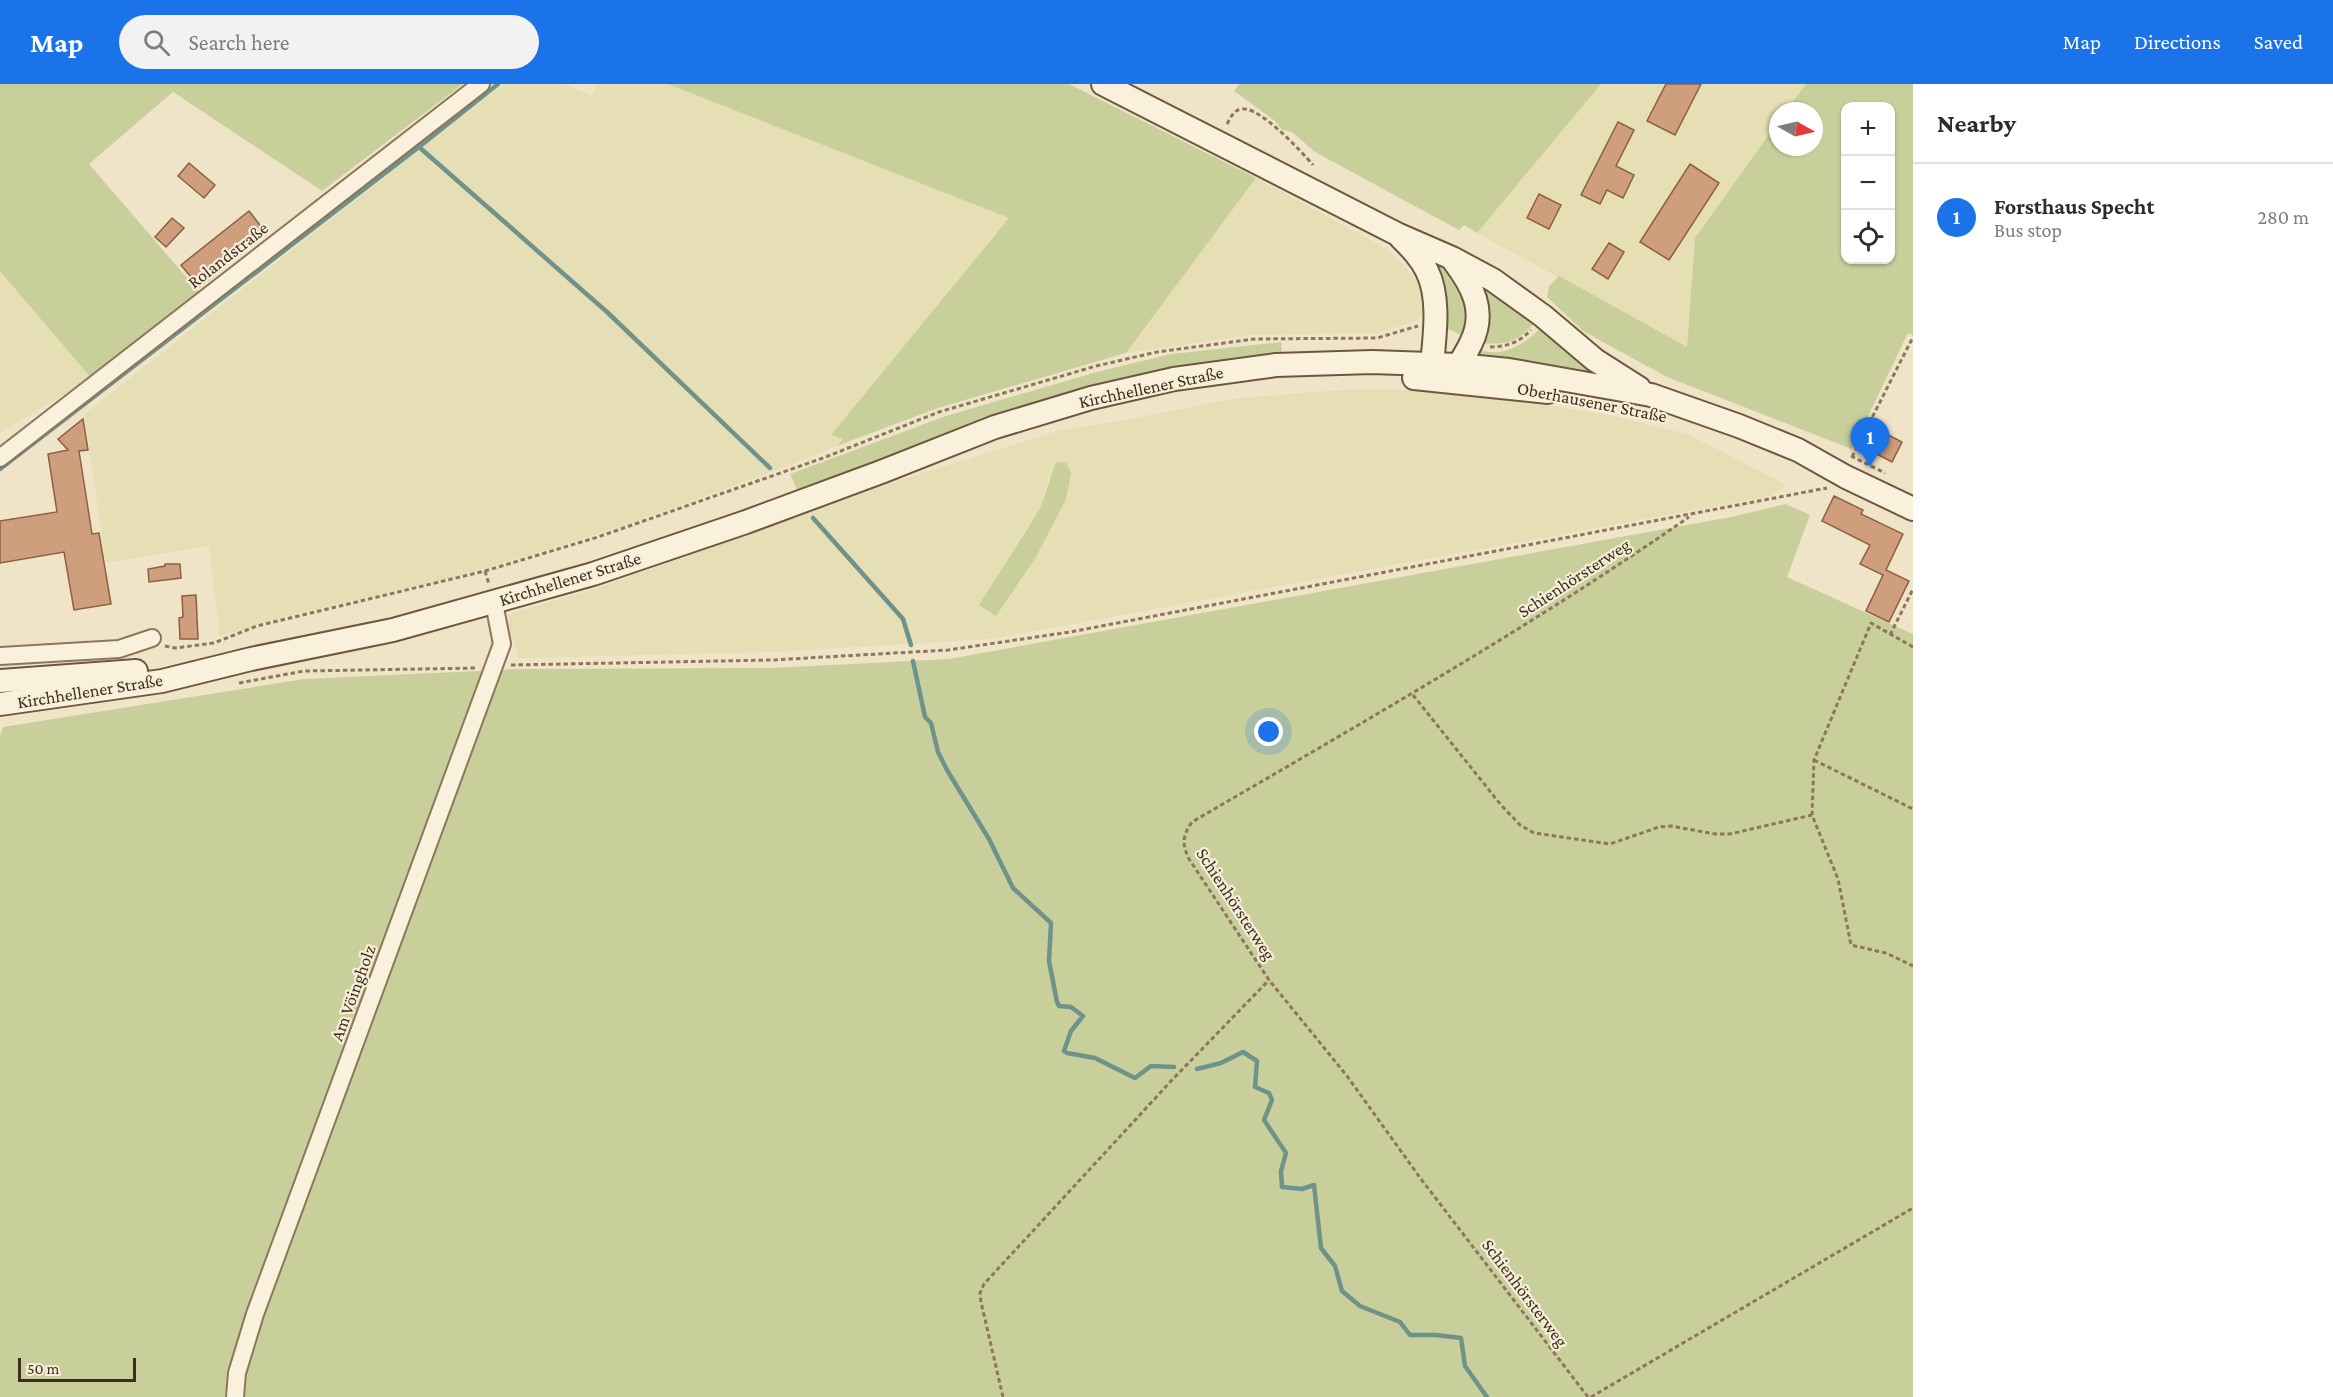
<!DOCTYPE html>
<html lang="en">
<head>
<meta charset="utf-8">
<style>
	:root { --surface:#fff; --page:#f2f2f3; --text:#2b2b33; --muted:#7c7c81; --line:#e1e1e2; --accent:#1a73e8 }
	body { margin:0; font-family:"Crimson Pro",serif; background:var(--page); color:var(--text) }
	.controls { position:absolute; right:18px; top:18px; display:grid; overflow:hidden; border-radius:12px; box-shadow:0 2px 4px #0004 }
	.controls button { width:54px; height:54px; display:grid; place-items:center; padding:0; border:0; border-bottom:2px solid var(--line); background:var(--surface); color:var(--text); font:30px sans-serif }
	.compass { position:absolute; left:1769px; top:18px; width:54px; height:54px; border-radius:50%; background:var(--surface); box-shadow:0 2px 4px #0004; rotate:98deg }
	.scale { position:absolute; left:18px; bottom:15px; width:118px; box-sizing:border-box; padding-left:6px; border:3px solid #3d2e20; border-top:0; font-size:16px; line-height:21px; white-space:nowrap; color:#3d2e20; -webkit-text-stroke:4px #f7eed8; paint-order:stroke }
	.you { position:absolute; left:1269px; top:648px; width:21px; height:21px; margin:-15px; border:4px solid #fff; border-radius:50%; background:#1a73e8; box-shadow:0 0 0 9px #1a73e833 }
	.badge { display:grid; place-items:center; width:39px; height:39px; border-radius:50%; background:var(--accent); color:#fff; font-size:20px; font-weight:700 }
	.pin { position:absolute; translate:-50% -50px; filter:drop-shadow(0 2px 3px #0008) }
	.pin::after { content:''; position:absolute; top:32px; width:21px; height:18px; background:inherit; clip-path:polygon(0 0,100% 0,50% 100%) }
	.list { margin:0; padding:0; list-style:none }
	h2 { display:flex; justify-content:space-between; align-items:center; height:78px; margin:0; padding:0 24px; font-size:26px }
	h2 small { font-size:20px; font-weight:400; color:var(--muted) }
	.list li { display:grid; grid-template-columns:39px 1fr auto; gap:18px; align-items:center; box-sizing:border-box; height:108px; padding:0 24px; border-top:2px solid var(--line) }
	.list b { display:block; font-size:22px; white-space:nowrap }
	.list p { margin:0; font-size:20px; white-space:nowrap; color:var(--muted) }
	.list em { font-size:20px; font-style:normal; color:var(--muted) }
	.icon { flex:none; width:33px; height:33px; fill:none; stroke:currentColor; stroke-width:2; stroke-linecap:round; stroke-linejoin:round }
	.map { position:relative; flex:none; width:1913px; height:1313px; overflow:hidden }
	header { display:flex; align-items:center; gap:36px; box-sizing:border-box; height:84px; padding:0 30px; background:var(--accent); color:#fff }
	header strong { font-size:28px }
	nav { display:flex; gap:33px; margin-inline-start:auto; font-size:21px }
	.search { width:420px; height:54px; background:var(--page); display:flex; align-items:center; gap:15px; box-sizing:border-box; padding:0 21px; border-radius:33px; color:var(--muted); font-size:22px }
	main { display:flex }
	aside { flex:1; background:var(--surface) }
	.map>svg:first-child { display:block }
</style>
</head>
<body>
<header>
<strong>Map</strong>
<div class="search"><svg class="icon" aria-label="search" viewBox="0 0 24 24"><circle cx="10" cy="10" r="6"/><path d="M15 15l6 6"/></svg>Search here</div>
<nav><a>Map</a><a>Directions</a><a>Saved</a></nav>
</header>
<main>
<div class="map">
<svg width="1913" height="1313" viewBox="0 0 1913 1313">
	<rect width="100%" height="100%" fill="#f0e4c8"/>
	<g fill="#e6deb5" fill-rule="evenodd">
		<polygon points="503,0 564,0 592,12 597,0 668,0 1009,134 832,350 843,355 837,362 791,381 629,440 550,465 451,494 283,533 220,552 209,462 106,479 84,330"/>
		<polygon points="1601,0 1806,0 1786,27 1778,27 1778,39 1695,154 1687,264 1477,149"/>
		<polygon points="1256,94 1389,166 1419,198 1424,215 1423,230 1417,237 1377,249 1250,251 1126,269"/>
		<polygon points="0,187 91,294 0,349"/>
		<path d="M1355 305 1446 306 1604 330 1687 350 1787 401 1770 412 991 555 773 568 519 574 507 539 511 529 595 505 900 396 1061 346 1124 336 1238 314ZM1049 393 1066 415 979 521 1030 441 1041 422Z"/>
	</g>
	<g fill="#c9cf9b" fill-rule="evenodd">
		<polygon points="0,0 463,0 322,107 173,8 89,80 199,208 91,294 0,187"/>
		<polygon points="668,0 1069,0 1256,94 1126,269 938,324 837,362 843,355 831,351 1009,134"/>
		<polygon points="1239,0 1601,0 1477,149 1464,141 1459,146 1315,68 1292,48 1282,46 1275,37 1234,7"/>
		<path d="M1806 0H1913V251L1908 249 1852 365 1667 293 1583 247 1547 213 1549 202 1559 192 1687 263 1695 154 1778 38V63H1814V27H1786ZM1846 22H1890V176H1846Z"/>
		<polygon points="1442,177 1467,214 1467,254 1442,242 1434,178"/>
		<path d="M1476 195 1536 237C1517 259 1508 261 1479 259Z"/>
		<path d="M1542 243 1605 292 1475 274 1477 265C1503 275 1524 260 1542 243Z"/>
		<polygon points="1281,258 1282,270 1064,311 965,343 797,406 790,390 946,332 1097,288 1171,270"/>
		<polygon points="1056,378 1066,379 1071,389 1066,415 1036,473 996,532 979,521 1030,441 1041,422"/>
		<polygon points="1786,420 1810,431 1787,493 1913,550 1913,1313 0,1313 0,652 3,643 304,595 519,585 772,584 949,575 1731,433"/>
	</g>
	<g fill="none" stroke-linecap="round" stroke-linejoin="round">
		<g stroke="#6f938a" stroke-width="4.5">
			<polyline points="419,63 607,228 770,384"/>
			<polyline points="0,385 419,63 498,0"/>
			<polyline points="813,434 903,535 911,561"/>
			<polyline points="913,577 925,633 931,639 938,668 947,686 989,755 1013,804 1051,839 1049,877 1057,918 1059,922 1071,923 1083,932 1071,947 1064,967 1067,969 1095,974 1135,994 1151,982 1174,983"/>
			<polyline points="1197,985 1221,979 1243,968 1257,977 1255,1003 1269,1009 1272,1016 1264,1036 1286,1069 1281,1087 1282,1103 1302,1105 1314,1101 1321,1164 1335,1182 1342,1207 1360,1222 1400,1238 1410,1251 1436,1251 1461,1254 1465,1282 1487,1313"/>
		</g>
	</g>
	<g fill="#cf9f7d" stroke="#8d5f41" stroke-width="1.5">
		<polygon points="1666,0 1701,0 1675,51 1647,37"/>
		<polygon points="1618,38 1634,46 1616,82 1634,91 1623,114 1607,106 1600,120 1581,111"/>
		<polygon points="189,79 215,101 204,114 178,92"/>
		<polygon points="1690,80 1719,99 1669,176 1640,158"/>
		<polygon points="1539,110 1561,121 1549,145 1527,134"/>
		<polygon points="249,127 266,149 199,203 181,181"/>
		<polygon points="172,134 184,144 166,163 155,153"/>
		<polygon points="1609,159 1624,168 1608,195 1592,185"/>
		<polygon points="83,335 88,366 79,367 92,450 99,449 111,520 74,526 64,468 0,479 0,437 57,428 48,370 68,366 58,355"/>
		<polygon points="1879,346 1902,358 1892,378 1869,366"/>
		<polygon points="1834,412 1863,426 1861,430 1903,450 1886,486 1909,497 1889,538 1866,527 1883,491 1860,480 1870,461 1822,437"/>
		<polygon points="165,480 180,480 181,494 149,498 148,485 165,482"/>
		<polygon points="196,511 198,555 180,555 179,534 183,533 182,512"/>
	</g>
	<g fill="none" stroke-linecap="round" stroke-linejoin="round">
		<g stroke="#8d765c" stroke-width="20">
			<g id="street">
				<polyline points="0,374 481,0"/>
				<polyline points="0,572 119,565 152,554"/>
				<polyline points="235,1313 237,1289 255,1230 502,560 494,519"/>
			</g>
		</g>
		<g stroke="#6f573f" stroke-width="26">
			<g id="secondary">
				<polyline points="1103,0 1399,151 1452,174 1493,196 1543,232 1595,276 1639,304"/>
				<path d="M1401 154C1411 164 1421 174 1427 187 1442 217 1433 261 1431 293"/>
				<path d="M1453 176C1472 201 1487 227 1471 259 1466 270 1458 280 1454 292"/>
				<polyline points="1414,294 1548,308"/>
				<polyline points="0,597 136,587"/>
				<polyline points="0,620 162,597 251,575 393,546 593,490 746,438 881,388 995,343 1091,314 1174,295 1276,281 1372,278 1458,281 1509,286 1651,311 1739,342 1798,366 1846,393 1913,425"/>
			</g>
		</g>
		<g stroke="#8d765c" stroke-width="3" stroke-dasharray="4.5 3" stroke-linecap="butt">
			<path d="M1227 40C1231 33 1234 25 1243 25 1260 23 1302 68 1313 81"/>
			<path d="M1490 263C1506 263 1520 258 1531 246"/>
			<polyline points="1851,372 1885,389"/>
			<polyline points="1852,373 1913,253"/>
			<polyline points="485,487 489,500"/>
			<polyline points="1890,551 1913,505"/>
			<polyline points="165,562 175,564 214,559 257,542 485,487 598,453 823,374 939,328 1096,282 1157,268 1254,255 1377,254 1418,242"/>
			<polyline points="1913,563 1871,539 1814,676 1812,731 1838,795 1851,861 1886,869 1913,882"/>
			<polyline points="511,581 772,576 948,566 1070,548 1827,404"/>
			<polyline points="239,599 304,587 477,584"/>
			<polyline points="1413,611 1501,721 1520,741 1534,749 1610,760 1659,743 1671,742 1715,750 1730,750 1812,731"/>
			<polyline points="1814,676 1913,725"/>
			<polyline points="1003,1313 981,1218 980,1209 984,1200 1172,996 1269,896"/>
			<path d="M1588 1313 1421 1095 1347 992 1269 896 1189 775C1182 760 1182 752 1192 738 1360 640 1529 544 1689 433"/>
			<polyline points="1591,1313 1913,1124"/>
		</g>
		<use href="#street" stroke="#faf1dc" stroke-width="16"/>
		<use href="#secondary" stroke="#faf1dc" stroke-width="22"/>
	</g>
	<g text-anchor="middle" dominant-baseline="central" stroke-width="4.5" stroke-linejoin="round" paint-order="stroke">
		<g font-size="18" fill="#3d2e20" stroke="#f7eed8">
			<text transform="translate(228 171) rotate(-38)">Rolandstraße</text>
			<text transform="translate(1151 303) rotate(-12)">Kirchhellener Straße</text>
			<text transform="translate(1592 318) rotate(11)">Oberhausener Straße</text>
			<text transform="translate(1574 494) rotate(-33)">Schienhörsterweg</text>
			<text transform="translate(570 495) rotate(-17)">Kirchhellener Straße</text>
			<text transform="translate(90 607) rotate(-9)">Kirchhellener Straße</text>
			<text transform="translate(1236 820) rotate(57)">Schienhörsterweg</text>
			<text transform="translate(353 909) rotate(-70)">Am Vöingholz</text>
			<text transform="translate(1525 1209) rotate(53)">Schienhörsterweg</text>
		</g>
	</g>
</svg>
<div class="controls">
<button>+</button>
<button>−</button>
<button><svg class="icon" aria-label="locate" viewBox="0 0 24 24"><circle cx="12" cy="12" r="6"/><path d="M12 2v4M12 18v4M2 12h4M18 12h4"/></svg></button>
</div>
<svg class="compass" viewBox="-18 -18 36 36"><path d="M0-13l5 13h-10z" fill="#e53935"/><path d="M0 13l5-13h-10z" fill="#7c7c81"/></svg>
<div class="scale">50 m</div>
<div class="you"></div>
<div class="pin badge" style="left:1870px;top:383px">1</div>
</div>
<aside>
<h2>Nearby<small></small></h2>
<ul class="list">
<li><span class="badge">1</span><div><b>Forsthaus Specht</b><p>Bus stop</p></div><em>280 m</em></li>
</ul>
</aside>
</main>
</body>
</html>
